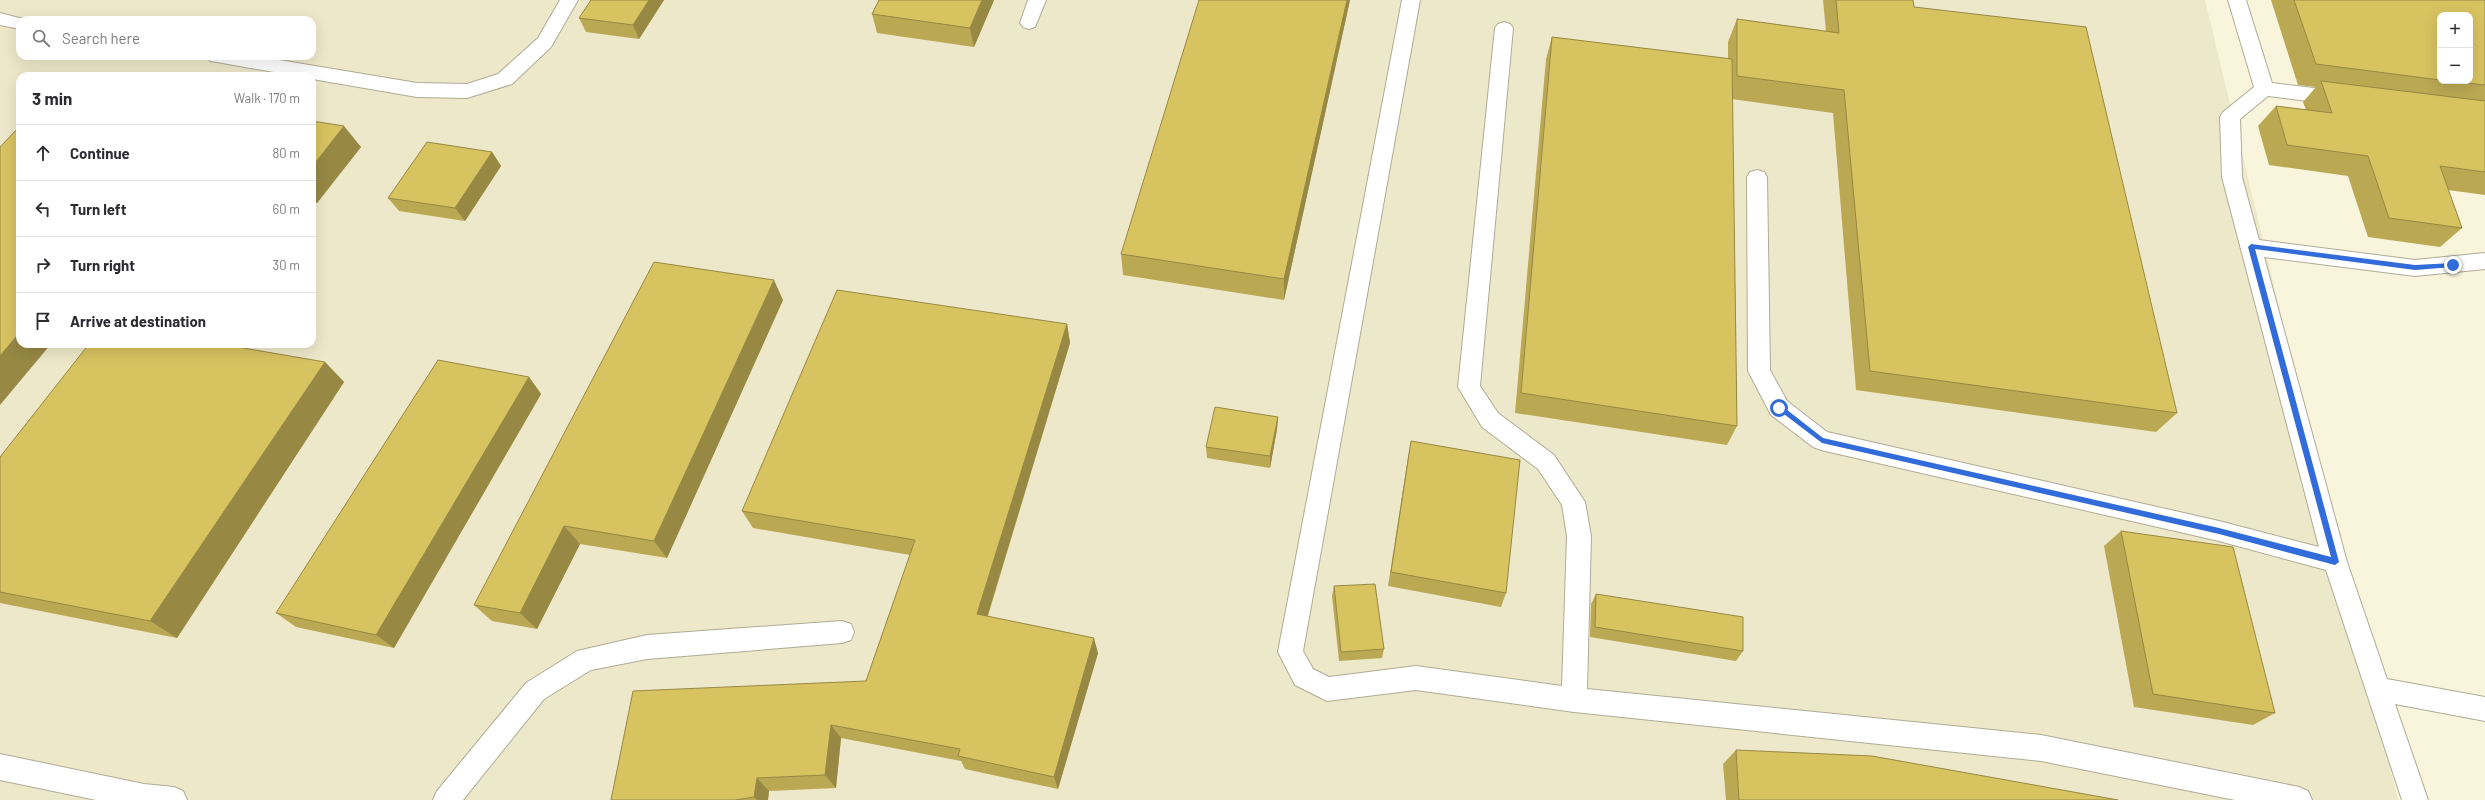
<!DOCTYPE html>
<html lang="en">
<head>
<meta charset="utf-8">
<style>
	:root { --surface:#fff; --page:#f7f7f7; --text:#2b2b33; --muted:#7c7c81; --line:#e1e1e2 }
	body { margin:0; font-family:Barlow,sans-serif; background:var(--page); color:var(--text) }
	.controls { position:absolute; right:12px; top:12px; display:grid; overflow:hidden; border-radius:8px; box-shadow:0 4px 16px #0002 }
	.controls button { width:36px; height:36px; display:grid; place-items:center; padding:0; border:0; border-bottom:1px solid var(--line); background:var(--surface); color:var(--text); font:20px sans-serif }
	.stop { position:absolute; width:12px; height:12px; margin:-9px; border:3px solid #316cda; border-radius:50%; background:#fff }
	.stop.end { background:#316cda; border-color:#fff; box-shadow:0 1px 4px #0008 }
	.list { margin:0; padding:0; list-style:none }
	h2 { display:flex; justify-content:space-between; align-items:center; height:52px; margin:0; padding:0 16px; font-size:17px }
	h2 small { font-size:13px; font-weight:400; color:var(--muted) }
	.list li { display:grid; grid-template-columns:26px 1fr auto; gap:12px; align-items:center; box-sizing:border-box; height:56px; padding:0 16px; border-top:1px solid var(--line) }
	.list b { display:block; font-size:15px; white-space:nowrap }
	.list em { font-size:13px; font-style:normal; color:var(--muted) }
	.icon { flex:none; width:22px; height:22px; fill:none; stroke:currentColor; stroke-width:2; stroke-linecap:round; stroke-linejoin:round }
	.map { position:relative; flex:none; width:2485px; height:800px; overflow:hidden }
	.search { position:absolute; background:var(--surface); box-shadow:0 4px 16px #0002; left:16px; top:16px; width:300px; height:44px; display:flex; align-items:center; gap:10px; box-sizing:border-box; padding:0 14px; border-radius:12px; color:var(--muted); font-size:15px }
	.panel { position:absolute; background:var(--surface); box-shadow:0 4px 16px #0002; left:16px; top:72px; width:300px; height:276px; border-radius:12px }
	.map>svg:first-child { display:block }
</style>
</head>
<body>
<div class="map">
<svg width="2485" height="800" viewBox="0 0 2485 800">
	<rect width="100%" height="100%" fill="#f9f4dc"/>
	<path fill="#eee8ca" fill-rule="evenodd" d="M0 0H2205L2398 800H0ZM20 20H312V56H20ZM20 76H312V344H20Z"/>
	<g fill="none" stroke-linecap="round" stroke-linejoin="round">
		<g stroke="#afab95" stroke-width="2">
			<g id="service">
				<polygon points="560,0 578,0 551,47 512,84 467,98 417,97 312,79 312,76 296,76 217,62 210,61 208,56 255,56 417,83 467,84 498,74 538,38"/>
				<polygon points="1028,0 1046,0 1035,27 1029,29 1023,27 1020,23"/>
				<polygon points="1402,0 1420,0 1303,651 1313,669 1329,677 1416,666 1562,686 1567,536 1562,505 1538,469 1482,427 1458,387 1495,28 1498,24 1504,22 1510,24 1513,28 1480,386 1498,413 1554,455 1585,502 1591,536 1587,689 2041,735 2299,787 2308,791 2312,800 2235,800 2041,761 1574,712 1416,690 1327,701 1295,685 1278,652"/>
				<polygon points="2228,0 2246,0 2272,83 2339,91 2346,93 2348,98 2346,103 2339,105 2268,96 2240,119 2242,177 2259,240 2415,260 2485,253 2485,269 2415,276 2264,257 2347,562 2387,679 2485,697 2485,721 2395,704 2428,800 2402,800 2326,570 2219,541 1821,450 1813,447 1771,415 1748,371 1747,177 1750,172 1757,170 1764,172 1767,177 1770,370 1787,401 1827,432 2219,521 2319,547 2222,177 2220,117 2223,112 2254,87"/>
				<polygon points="0,13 27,20 20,20 20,29 0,25"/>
				<polygon points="842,621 851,624 854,632 851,640 842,643 647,659 591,670 544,699 463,800 433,800 437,791 526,683 577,651 647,635"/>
				<polygon points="0,754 144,784 174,787 183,791 187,800 96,800 0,780"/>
			</g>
		</g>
		<use href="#service" fill="#fff" fill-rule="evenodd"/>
	</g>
	<g fill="#baa853" fill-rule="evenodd">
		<polygon points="664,0 639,39 586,32 579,18"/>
		<polygon points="879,0 994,0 974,47 877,33 872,14"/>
		<polygon points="1350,0 1284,300 1123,275 1121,254"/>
		<polygon points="1823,0 1913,0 1914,7 2177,413 2156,432 1856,390 1833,113 1732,99 1737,426 1727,445 1515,413 1546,59 1552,37 1728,59 1728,42 1737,19 1826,31"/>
		<path d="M2271 0H2485V195L2448 190 2462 228 2440 247 2368 237 2348 176 2269 165 2258 126 2276 106 2306 110 2303 102 2316 87 2298 85ZM2440 15 2470 81H2440Z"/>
		<polygon points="312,121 361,147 317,203 312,202"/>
		<polygon points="492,152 501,166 465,221 399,211 388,198"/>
		<polygon points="783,300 667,558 580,544 537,629 492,621 474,605"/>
		<polygon points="1067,324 1070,343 988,616 1098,653 1058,789 965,769 961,761 841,738 836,788 769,791 768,800 611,800 866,681 910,555 753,528 742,511"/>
		<polygon points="325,362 344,382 177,638 0,603 0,457"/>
		<polygon points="529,377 541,394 394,648 296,627 276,613"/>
		<polygon points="1278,417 1277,429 1270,468 1207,458 1206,447"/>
		<polygon points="1411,441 1506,593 1501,607 1388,586 1408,457"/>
		<polygon points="2121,531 2275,713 2253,725 2134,707 2104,546"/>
		<polygon points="1334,586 1384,649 1382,658 1339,661 1332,596"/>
		<polygon points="1596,594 1743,651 1736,661 1590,637 1591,604"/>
		<polygon points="1736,750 2118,800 1726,800 1723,764"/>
	</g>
	<g fill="#978844">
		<polygon points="649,0 664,0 639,39 633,25"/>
		<polygon points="982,0 994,0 974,47 970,28"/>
		<polygon points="1347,0 1350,0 1284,300 1284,279"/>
		<polygon points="344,126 361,147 317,203 312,196 312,167"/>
		<polygon points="492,152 501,166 465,221 455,208"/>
		<polygon points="774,280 783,300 667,558 654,541"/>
		<polygon points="1067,324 1070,343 983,630 977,614"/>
		<polygon points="20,332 20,344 51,344 0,405 0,356"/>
		<polygon points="325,362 344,382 177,638 150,621"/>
		<polygon points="529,377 541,394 394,648 376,635"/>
		<polygon points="1278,417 1277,429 1270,468 1270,456"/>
		<polygon points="564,526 580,544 537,629 520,613"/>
		<polygon points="1094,638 1098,653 1058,789 1054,777"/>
		<polygon points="831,725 841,738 836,788 825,775"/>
		<polygon points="757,778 769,791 768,800 757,800 754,797"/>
	</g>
	<g fill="#d8c361" stroke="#978844">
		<polygon points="591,0 649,0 633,25 579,18"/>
		<polygon points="879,0 982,0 970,28 872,14"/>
		<polygon points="1199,0 1347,0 1284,279 1121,254"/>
		<polygon points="1836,0 1913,0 1914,7 2086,27 2177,413 1870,371 1844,90 1737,76 1737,19 1839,33"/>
		<polygon points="2294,0 2485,0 2485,85 2450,81 2470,81 2470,15 2440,15 2440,80 2316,64"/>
		<polygon points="1552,37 1732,59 1737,426 1521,393"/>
		<polygon points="2321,81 2485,101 2485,172 2440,166 2462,228 2389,218 2368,156 2287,145 2276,106 2332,113"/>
		<polygon points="312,121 344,126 312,167"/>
		<polygon points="20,126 20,332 0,356 0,147"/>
		<polygon points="427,142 492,152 455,208 388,198"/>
		<polygon points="654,262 774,280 654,541 564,526 520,613 474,605"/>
		<polygon points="837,290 1067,324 977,614 1094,638 1054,777 958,756 960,749 831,725 825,775 757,778 754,797 735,800 611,800 633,691 866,681 915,540 742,511"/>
		<polygon points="89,344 220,344 325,362 150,621 0,592 0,457"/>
		<polygon points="438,360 529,377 376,635 276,613"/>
		<polygon points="1215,407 1278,417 1270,456 1206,447"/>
		<polygon points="1411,441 1520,460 1506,593 1391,572"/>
		<polygon points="2121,531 2233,547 2275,713 2153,694"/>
		<polygon points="1375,584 1384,649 1341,652 1334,586"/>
		<polygon points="1596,594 1743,617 1743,651 1595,627"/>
		<polygon points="1736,750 1872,756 2118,800 1739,800"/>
	</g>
	<polygon fill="#316cda" points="2251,244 2415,265 2453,263 2456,265 2453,267 2415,270 2255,249 2339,562 2335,565 2219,534 1822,443 1776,408 1782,406 1823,438 2219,528 2331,557 2248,247"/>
</svg>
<div class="controls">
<button>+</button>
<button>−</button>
</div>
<div class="stop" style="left:1779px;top:408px"></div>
<div class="stop end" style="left:2453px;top:265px"></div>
<div class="search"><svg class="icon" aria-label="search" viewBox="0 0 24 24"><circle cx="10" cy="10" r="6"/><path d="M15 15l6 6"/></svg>Search here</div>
<section class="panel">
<h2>3 min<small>Walk · 170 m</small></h2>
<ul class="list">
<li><svg class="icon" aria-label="ahead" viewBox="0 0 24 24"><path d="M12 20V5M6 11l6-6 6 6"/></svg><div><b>Continue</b></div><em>80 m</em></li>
<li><svg class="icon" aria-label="left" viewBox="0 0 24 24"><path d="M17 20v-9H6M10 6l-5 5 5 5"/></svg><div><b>Turn left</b></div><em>60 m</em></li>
<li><svg class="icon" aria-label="right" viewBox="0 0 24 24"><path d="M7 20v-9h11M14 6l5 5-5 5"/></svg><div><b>Turn right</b></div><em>30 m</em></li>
<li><svg class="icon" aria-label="arrive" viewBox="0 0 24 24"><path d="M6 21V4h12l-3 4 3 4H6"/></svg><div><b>Arrive at destination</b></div></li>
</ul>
</section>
</div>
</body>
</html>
